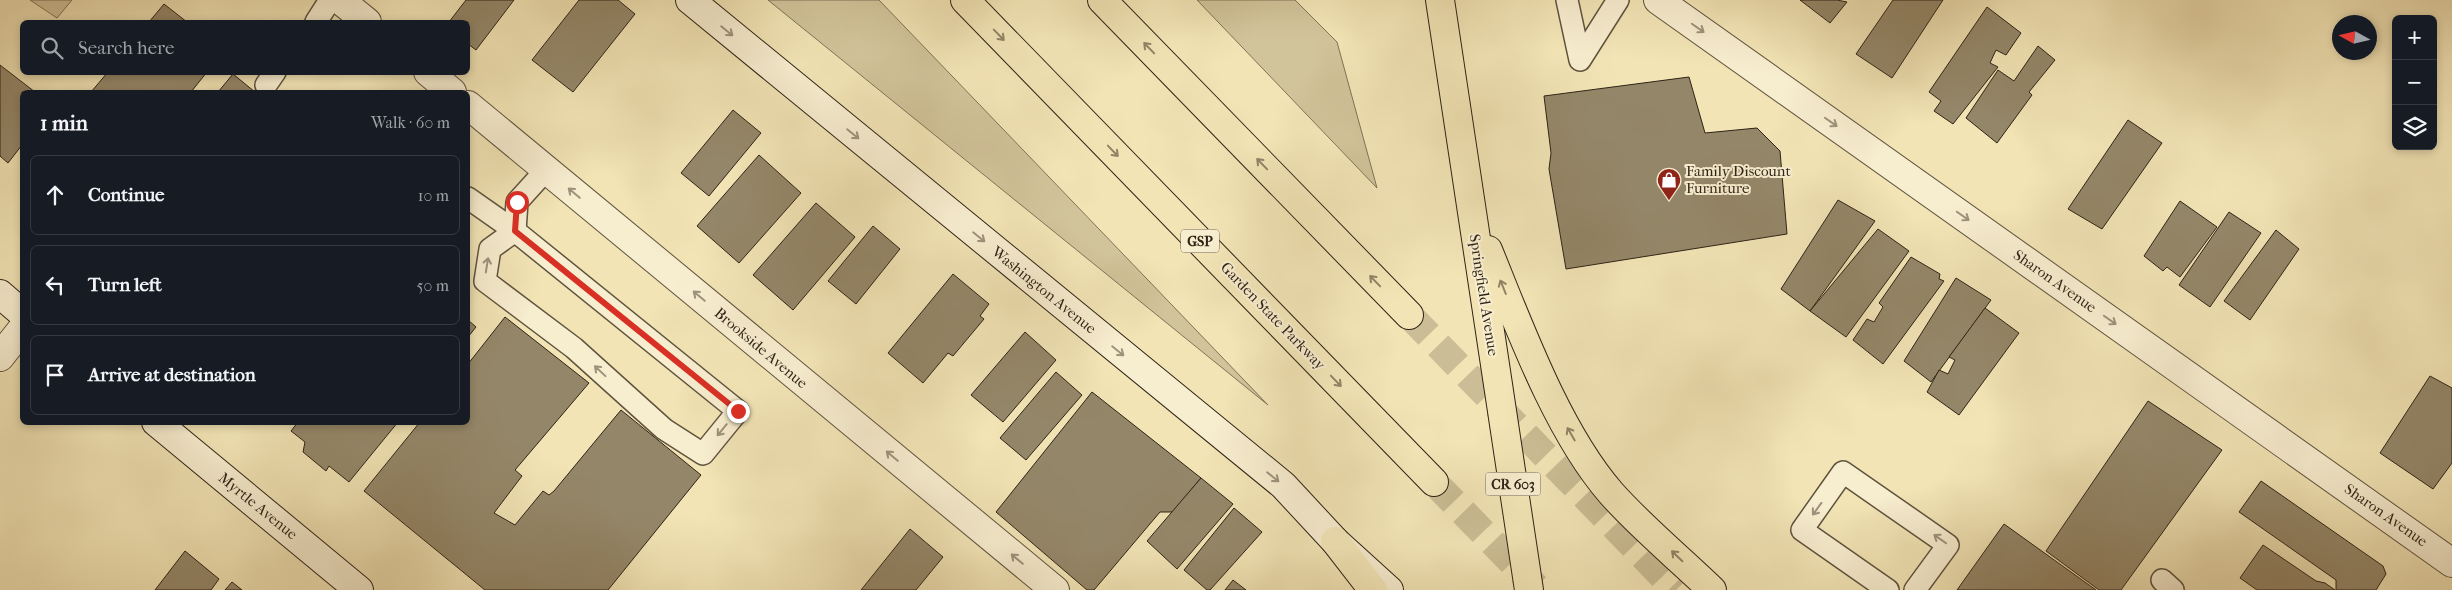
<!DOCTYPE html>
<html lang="en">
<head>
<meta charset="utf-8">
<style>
	:root { --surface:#171b24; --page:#242831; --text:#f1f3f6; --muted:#9ea1a6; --line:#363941 }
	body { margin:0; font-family:"IM FELL French Canon",serif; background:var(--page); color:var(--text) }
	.controls { position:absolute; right:15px; top:15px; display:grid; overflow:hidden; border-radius:8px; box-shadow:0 2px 8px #0003 }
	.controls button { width:45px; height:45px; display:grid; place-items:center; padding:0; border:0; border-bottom:1px solid var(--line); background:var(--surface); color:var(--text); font:25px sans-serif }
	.compass { position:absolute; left:2332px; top:15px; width:45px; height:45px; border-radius:50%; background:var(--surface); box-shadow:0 2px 8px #0003; rotate:278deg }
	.stop { position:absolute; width:15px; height:15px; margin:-11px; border:4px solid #d93025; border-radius:50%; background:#fff }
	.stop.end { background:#d93025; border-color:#fff; box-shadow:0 1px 5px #0008 }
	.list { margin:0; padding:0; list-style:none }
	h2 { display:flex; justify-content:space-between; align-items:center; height:65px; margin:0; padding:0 20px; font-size:21px }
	h2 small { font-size:16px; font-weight:400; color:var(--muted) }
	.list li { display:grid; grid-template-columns:32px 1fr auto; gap:15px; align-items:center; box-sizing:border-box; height:80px; margin:0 10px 10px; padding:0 10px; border:1px solid var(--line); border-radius:8px }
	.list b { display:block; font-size:19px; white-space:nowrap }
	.list em { font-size:16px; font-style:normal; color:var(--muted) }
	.icon { flex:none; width:28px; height:28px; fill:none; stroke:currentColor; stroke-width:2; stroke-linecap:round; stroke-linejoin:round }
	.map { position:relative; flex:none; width:2452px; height:590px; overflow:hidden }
	.search { position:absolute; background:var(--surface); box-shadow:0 2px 8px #0003; left:20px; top:20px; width:450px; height:55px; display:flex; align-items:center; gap:12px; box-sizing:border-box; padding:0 18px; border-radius:8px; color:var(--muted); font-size:19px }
	.panel { position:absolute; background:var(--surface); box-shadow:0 2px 8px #0003; left:20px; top:90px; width:450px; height:335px; border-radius:8px }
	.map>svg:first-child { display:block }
</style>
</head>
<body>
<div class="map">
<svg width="2452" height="590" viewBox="0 0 2452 590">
	<rect width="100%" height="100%" fill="#f2e4b5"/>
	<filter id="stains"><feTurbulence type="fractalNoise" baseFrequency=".004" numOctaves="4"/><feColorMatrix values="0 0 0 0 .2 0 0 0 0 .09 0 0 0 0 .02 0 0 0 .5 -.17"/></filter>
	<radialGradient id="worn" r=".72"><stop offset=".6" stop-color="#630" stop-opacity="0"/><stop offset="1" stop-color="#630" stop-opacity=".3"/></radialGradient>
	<g fill="#d1c39a" stroke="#807358">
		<polygon points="30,0 72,0 57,18"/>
		<polygon points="768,0 879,0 1268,405"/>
		<polygon points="1197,0 1295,0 1337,42 1377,188"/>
	</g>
	<g fill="#948769" stroke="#2e2316">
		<polygon points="466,0 514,0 476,50 468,44 468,22 449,22"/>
		<polygon points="579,0 618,0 635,14 573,92 532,60"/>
		<polygon points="1800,0 1837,0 1847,2 1830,23"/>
		<polygon points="1893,0 1943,0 1892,78 1856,54"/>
		<polygon points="164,4 187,22 149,22"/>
		<polygon points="1987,7 2021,33 2006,55 1996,50 1990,63 1998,67 1953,124 1934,111 1941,101 1929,92"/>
		<polygon points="2038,46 2055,60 2029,92 2032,95 1997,143 1966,118 1998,70 2014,81"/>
		<polygon points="0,65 35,92 22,92 22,145 8,163 0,156"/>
		<polygon points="108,72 207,72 191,92 91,92"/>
		<polygon points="233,74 255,92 218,92"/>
		<polygon points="1689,77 1705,133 1757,128 1780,151 1787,234 1566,269 1549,169 1551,153 1544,96"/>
		<polygon points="733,110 761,133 709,196 681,173"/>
		<polygon points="2128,120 2162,143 2102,229 2068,209"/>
		<polygon points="759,155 801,193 739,263 697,226"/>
		<polygon points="1838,200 1875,221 1810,311 1781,289"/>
		<polygon points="2180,201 2217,227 2180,277 2167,267 2163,271 2144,256"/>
		<polygon points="816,203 855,237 793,310 753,275"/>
		<polygon points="2229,212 2261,233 2210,307 2179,285"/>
		<polygon points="873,226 900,249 856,304 828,281"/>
		<polygon points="1878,229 1909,251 1846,337 1810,311"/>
		<polygon points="2276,230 2299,249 2250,320 2224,301"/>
		<polygon points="1911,257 1940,274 1939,279 1944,281 1883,364 1853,340 1867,319 1874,322 1883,307 1879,303"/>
		<polygon points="953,274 989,304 980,316 984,319 953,356 948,353 923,383 888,353"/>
		<polygon points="1956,278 1991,300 1931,382 1904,361"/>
		<polygon points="1985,308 2019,333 1959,415 1927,392 1939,370 1948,374 1955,360 1949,357"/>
		<polygon points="505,317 589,383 515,470 522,476 494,513 515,525 543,491 549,495 554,491 621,410 701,475 608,590 485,590 364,491 420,422 468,422 468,364"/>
		<polygon points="468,320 476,327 468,337"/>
		<polygon points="1025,332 1056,360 1003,422 971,395"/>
		<polygon points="1056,372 1082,395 1026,460 1000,438"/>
		<polygon points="2430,376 2452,388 2452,463 2433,489 2380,453"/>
		<polygon points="1092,392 1201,478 1173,512 1160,512 1094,590 1087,590 996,512"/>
		<polygon points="2148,401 2222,450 2121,590 2099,590 2046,551"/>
		<polygon points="298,422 398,422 349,482 329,466 326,471 303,452 305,442 291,431"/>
		<polygon points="1201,478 1233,504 1177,569 1147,541"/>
		<polygon points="2261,481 2383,566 2386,574 2376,590 2336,590 2336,580 2239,512"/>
		<polygon points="1234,508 1262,532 1210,590 1207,590 1184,570"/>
		<polygon points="2004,524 2096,590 1957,590"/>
		<polygon points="910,529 943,557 916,590 861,590"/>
		<polygon points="2263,545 2316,581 2325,583 2335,590 2257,590 2240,578"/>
		<polygon points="185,551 219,579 211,590 155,590"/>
		<polygon points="1233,580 1246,590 1225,590"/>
		<polygon points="232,582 242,590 225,590"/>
	</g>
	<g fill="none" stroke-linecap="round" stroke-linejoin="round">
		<g stroke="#cbbd95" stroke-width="28" stroke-dasharray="28 14" stroke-linecap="butt">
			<polyline points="1409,315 1676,590"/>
			<polyline points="1434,482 1536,587"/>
		</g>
		<g stroke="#5f533e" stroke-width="24">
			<g id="lane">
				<polyline points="1567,0 1580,60 1618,0"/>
				<polyline points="316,22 330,0"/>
				<polyline points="266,85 275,72"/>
				<polyline points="468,198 515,231 738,411 703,454 664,429 574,348 485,281 490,249 515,231"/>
				<polyline points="515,231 517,202 546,170"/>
				<polyline points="2162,580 2173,590"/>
				<polyline points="1888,590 1802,530 1843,472 1948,545 1915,590"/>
			</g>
		</g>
		<g stroke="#5f533e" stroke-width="30">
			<g id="street">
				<polyline points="340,0 367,22"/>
				<polyline points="1658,0 2452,563"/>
				<polyline points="428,72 452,92"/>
				<polyline points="468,105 1055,590"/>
				<polyline points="0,357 22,329"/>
			</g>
		</g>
		<g stroke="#2e2316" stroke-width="30">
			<g id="secondary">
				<polyline points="690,0 1283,485 1335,541 1389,590"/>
				<polyline points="0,294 22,313"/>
				<polyline points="156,422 359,590"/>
			</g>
		</g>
		<g stroke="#2e2316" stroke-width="30">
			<g id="primary">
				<polyline points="1440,0 1529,590"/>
				<path d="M1488 250C1519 326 1557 431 1611 493 1641 527 1679 558 1712 590"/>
				<polyline points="1335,541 1373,590"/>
			</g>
		</g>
		<g stroke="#2e2316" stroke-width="30">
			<g id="highway">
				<polyline points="965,0 1434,482"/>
				<polyline points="1102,0 1409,315"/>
			</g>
		</g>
		<use href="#lane" stroke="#f7edcf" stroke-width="21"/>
		<use href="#street" stroke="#f7edcf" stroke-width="28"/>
		<use href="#secondary" stroke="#f7edcf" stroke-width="28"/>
		<use href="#primary" stroke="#f2e4b5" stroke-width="28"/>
		<use href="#highway" stroke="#f2e4b5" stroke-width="28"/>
	</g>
	<defs><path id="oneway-shaft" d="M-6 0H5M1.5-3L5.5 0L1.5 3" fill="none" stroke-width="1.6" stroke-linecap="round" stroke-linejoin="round" transform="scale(1.25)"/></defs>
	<g stroke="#9d927c">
		<use href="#oneway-shaft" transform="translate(1698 28) rotate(35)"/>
		<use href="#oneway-shaft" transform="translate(727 31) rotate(39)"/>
		<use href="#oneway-shaft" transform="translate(1831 122) rotate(35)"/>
		<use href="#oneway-shaft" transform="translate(853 134) rotate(39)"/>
		<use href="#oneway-shaft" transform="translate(574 193) rotate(-140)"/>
		<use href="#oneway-shaft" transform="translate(1963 216) rotate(35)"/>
		<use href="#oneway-shaft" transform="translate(979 237) rotate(39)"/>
		<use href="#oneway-shaft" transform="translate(487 265) rotate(-81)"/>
		<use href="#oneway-shaft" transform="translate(699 296) rotate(-140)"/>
		<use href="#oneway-shaft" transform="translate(2110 320) rotate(35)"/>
		<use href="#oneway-shaft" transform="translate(1118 351) rotate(39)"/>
		<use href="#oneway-shaft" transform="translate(600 371) rotate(-137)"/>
		<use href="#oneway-shaft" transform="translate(722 430) rotate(129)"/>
		<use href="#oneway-shaft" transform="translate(892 456) rotate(-140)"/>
		<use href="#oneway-shaft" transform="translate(1273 477) rotate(39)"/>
		<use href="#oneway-shaft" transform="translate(1817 509) rotate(126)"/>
		<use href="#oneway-shaft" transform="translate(1940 539) rotate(-145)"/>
		<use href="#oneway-shaft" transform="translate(1017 559) rotate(-140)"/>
	</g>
	<g stroke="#908466">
		<use href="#oneway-shaft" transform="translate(999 35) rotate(46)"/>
		<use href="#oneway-shaft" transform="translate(1149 48) rotate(-134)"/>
		<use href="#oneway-shaft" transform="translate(1113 151) rotate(46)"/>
		<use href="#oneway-shaft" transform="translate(1262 164) rotate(-134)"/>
		<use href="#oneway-shaft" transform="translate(1375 281) rotate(-134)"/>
		<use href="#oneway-shaft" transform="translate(1503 287) rotate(-112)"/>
		<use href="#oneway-shaft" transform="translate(1336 381) rotate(46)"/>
		<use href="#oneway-shaft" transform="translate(1571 434) rotate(-120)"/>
		<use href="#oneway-shaft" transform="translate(1677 556) rotate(-136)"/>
	</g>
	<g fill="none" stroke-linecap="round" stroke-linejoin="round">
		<polyline stroke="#d93025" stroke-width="6" points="517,202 515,231 738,411"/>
	</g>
	<defs>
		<g id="shop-pin" transform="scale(1.25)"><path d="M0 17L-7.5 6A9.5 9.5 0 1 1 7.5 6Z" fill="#8f2418" stroke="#f7edcf"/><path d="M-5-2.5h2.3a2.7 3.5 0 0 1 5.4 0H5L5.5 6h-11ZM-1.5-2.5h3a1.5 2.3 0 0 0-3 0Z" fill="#fff"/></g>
	</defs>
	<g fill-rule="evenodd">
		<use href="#shop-pin" x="1669" y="180"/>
	</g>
	<g text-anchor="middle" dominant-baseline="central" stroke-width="4" stroke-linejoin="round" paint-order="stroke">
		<g fill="#f7edcf" stroke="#6a604e" stroke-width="1">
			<rect x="1181" y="229.5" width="38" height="23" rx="4"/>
			<rect x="1485.5" y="472.5" width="55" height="23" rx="4"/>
		</g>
		<g font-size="14" font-weight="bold" fill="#2e2316">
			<text x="1200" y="241">GSP</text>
			<text x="1513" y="484">CR 603</text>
		</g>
		<g font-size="15" fill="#2e2316" stroke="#f7edcf" text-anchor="start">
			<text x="1686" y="171">Family Discount<tspan x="1686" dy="17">Furniture</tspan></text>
		</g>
		<g font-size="15" fill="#2e2316" stroke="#f7edcf">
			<text transform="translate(2055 281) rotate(35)">Sharon Avenue</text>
			<text transform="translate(1044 290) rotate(39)">Washington Avenue</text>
			<text transform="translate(1484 295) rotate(81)">Springfield Avenue</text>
			<text transform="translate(1273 316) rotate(46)">Garden State Parkway</text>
			<text transform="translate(761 348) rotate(40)">Brookside Avenue</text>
			<text transform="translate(258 506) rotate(39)">Myrtle Avenue</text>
			<text transform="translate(2386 515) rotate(35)">Sharon Avenue</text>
		</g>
	</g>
	<rect width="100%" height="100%" filter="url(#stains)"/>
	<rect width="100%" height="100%" fill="url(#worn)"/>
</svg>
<div class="controls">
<button>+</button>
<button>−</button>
<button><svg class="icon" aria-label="layers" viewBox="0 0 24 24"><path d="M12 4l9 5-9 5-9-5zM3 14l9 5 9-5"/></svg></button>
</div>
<svg class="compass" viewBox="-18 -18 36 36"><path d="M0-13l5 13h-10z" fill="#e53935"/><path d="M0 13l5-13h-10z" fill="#9ea1a6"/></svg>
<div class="stop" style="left:517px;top:202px"></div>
<div class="stop end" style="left:738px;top:411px"></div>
<div class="search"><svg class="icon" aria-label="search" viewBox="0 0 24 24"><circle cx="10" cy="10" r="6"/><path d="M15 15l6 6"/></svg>Search here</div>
<section class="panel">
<h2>1 min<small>Walk · 60 m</small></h2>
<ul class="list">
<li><svg class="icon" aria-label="ahead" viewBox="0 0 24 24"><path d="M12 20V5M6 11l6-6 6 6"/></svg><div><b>Continue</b></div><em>10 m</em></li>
<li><svg class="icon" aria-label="left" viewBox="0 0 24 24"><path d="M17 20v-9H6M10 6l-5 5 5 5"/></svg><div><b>Turn left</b></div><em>50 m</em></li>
<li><svg class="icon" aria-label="arrive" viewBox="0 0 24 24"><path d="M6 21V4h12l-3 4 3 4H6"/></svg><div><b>Arrive at destination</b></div></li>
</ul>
</section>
</div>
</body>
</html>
